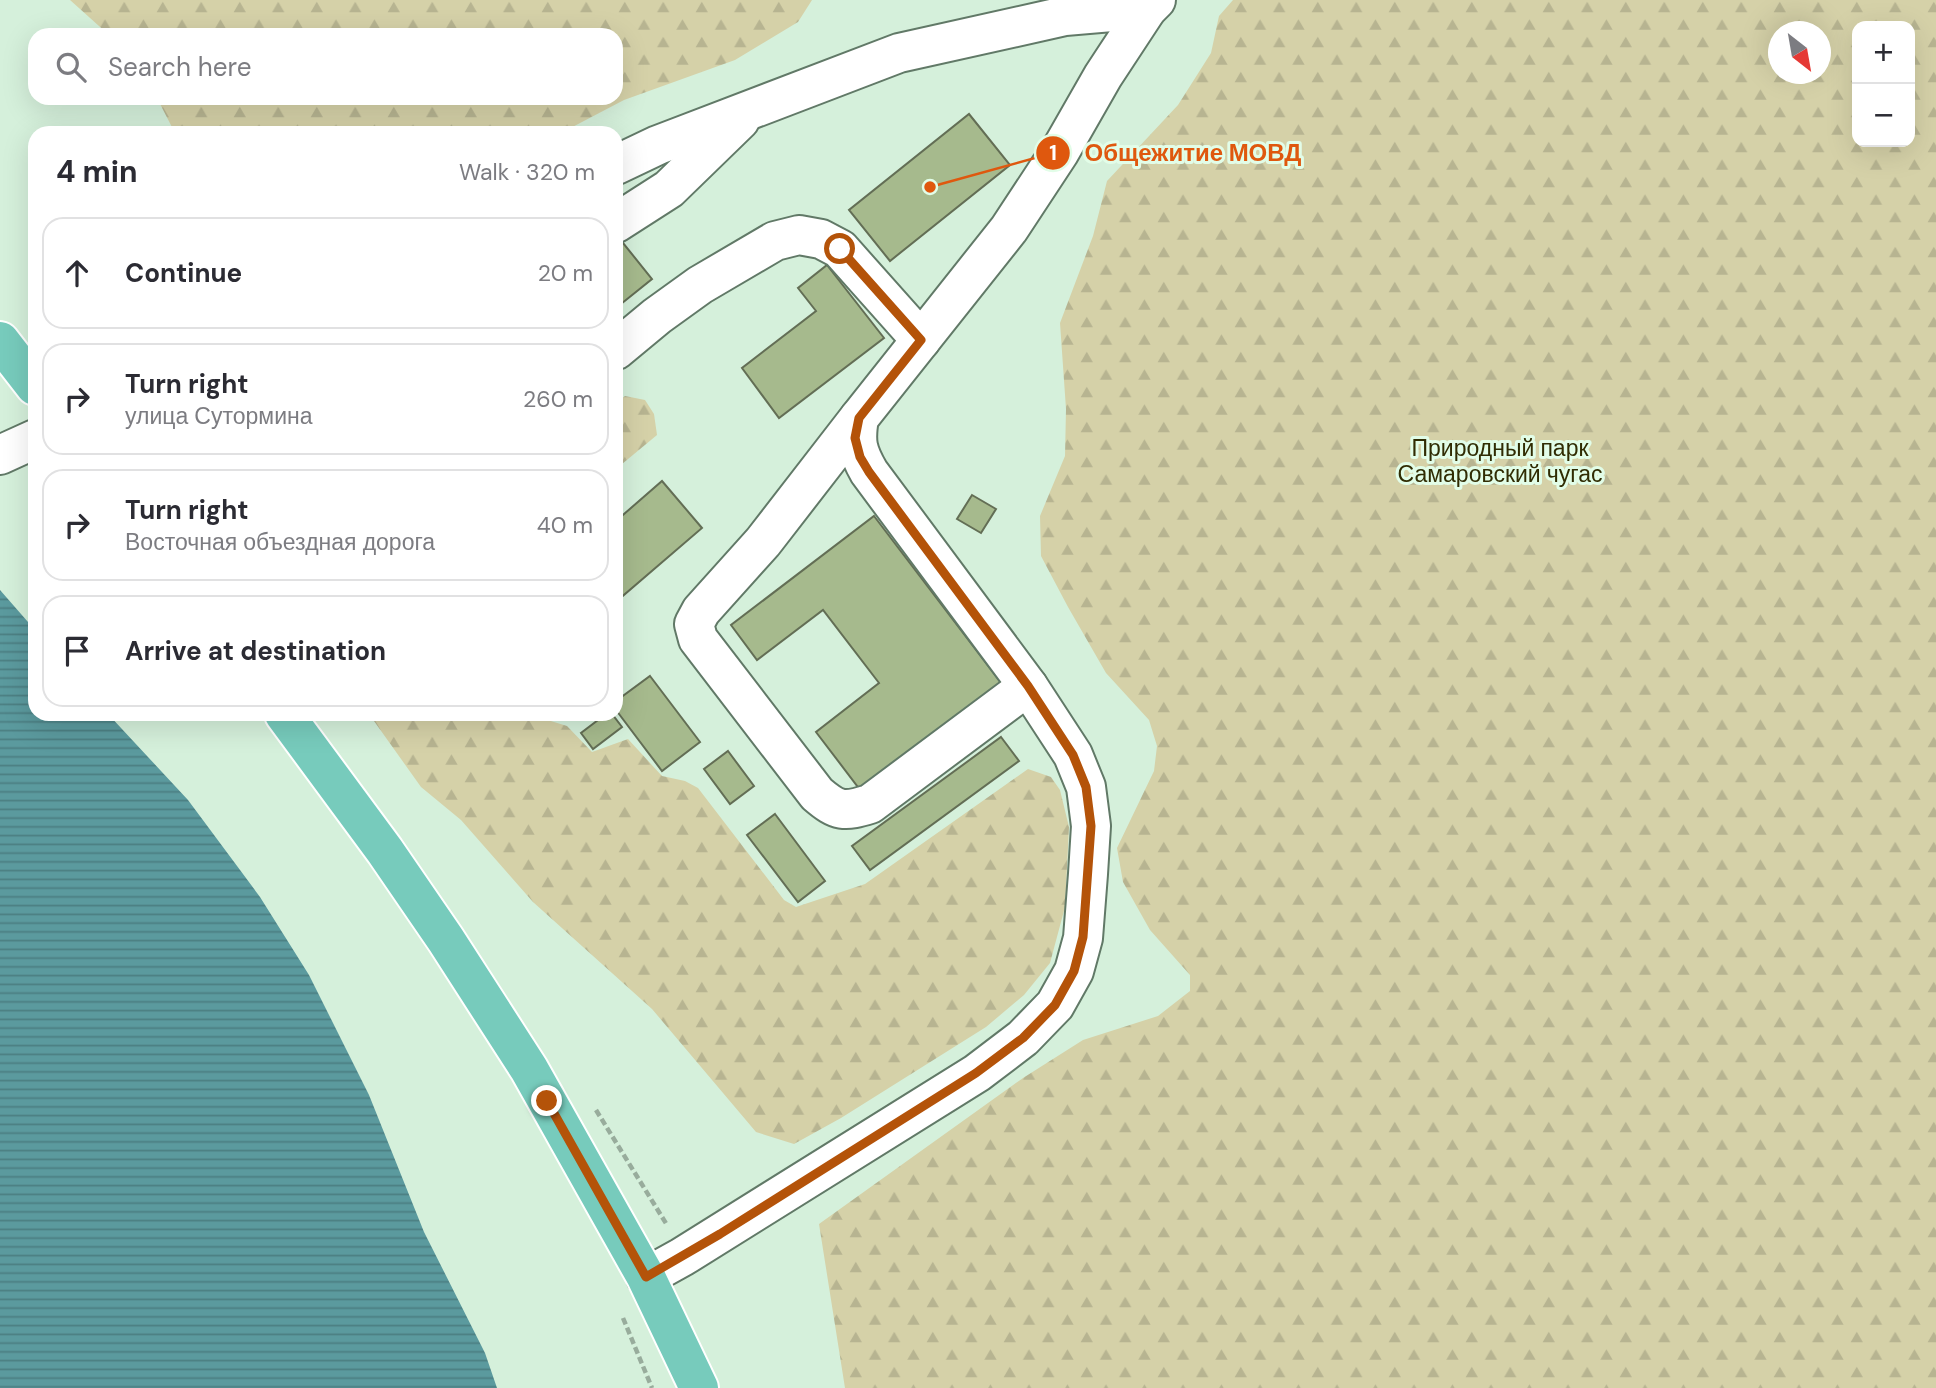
<!DOCTYPE html>
<html lang="en">
<head>
<meta charset="utf-8">
<style>
	:root { --surface:#fff; --page:#f2f2f3; --text:#2b2b33; --muted:#7c7c81; --line:#e1e1e2 }
	body { margin:0; font-family:"DM Sans",sans-serif; background:var(--page); color:var(--text) }
	.controls { position:absolute; right:21px; top:21px; display:grid; overflow:hidden; border-radius:14px; box-shadow:0 7px 28px #0002 }
	.controls button { width:63px; height:63px; display:grid; place-items:center; padding:0; border:0; border-bottom:2px solid var(--line); background:var(--surface); color:var(--text); font:35px sans-serif }
	.compass { position:absolute; left:1768px; top:21px; width:63px; height:63px; border-radius:50%; background:var(--surface); box-shadow:0 7px 28px #0002; rotate:149deg }
	.stop { position:absolute; width:21px; height:21px; margin:-16px; border:5px solid #b45309; border-radius:50%; background:#fff }
	.stop.end { background:#b45309; border-color:#fff; box-shadow:0 2px 7px #0008 }
	.list { margin:0; padding:0; list-style:none }
	h2 { display:flex; justify-content:space-between; align-items:center; height:91px; margin:0; padding:0 28px; font-size:30px }
	h2 small { font-size:23px; font-weight:400; color:var(--muted) }
	.list li { display:grid; grid-template-columns:46px 1fr auto; gap:21px; align-items:center; box-sizing:border-box; height:112px; margin:0 14px 14px; padding:0 14px; border:2px solid var(--line); border-radius:21px }
	.list b { display:block; font-size:26px; white-space:nowrap }
	.list p { margin:0; font-size:23px; white-space:nowrap; color:var(--muted) }
	.list em { font-size:23px; font-style:normal; color:var(--muted) }
	.icon { flex:none; width:38px; height:38px; fill:none; stroke:currentColor; stroke-width:2; stroke-linecap:round; stroke-linejoin:round }
	.map { position:relative; flex:none; width:1936px; height:1388px; overflow:hidden }
	.search { position:absolute; background:var(--surface); box-shadow:0 7px 28px #0002; left:28px; top:28px; width:595px; height:77px; display:flex; align-items:center; gap:18px; box-sizing:border-box; padding:0 24px; border-radius:21px; color:var(--muted); font-size:26px }
	.panel { position:absolute; background:var(--surface); box-shadow:0 7px 28px #0002; left:28px; top:126px; width:595px; height:595px; border-radius:21px }
	.map>svg:first-child { display:block }
</style>
</head>
<body>
<div class="map">
<svg width="1936" height="1388" viewBox="0 0 1936 1388">
	<defs>
		<pattern id="forest-firs" width="22" height="20" patternUnits="userSpaceOnUse" patternTransform="scale(1.75)"><rect width="22" height="20" fill="#d5d1a8"/><path d="M5 1l3.5 6h-7zM16 11l3.5 6h-7z" fill="#b7b491"/></pattern>
		<pattern id="water-rules" width="6" height="5" patternUnits="userSpaceOnUse" patternTransform="scale(1.75)"><rect width="6" height="5" fill="#5b9a9e"/><path d="M0 2.5h6" fill="none" stroke="#4c7f82"/></pattern>
	</defs>
	<rect width="100%" height="100%" fill="#d5f0db"/>
	<g fill="url(#forest-firs)" fill-rule="evenodd">
		<polygon points="70,0 812,0 798,22 735,60 624,100 561,133 175,133 157,98 616,98 616,35 109,35"/>
		<path d="M1233 0H1936V1388H845L819 1224 1023 1078 1083 1040 1158 1016 1190 991V975L1150 930 1123 882 1117 848 1154 771 1157 746 1149 720 1106 673 1068 607 1041 556 1040 516 1065 456 1066 409 1060 323 1093 236 1107 181 1178 105 1211 53 1219 16ZM1857 26H1910V142H1857ZM1778 32H1820V74H1778Z"/>
		<polygon points="625,396 645,400 654,414 657,435 616,469 616,403"/>
		<polygon points="369,714 538,714 541,718 567,726 592,752 628,739 662,776 685,781 698,788 784,900 796,907 865,884 1028,769 1051,777 1060,790 1069,827 1065,907 1050,963 1024,995 986,1027 841,1118 794,1144 756,1132 652,1009 533,902 461,820 421,787"/>
	</g>
	<polygon fill="url(#water-rules)" points="0,590 35,630 35,714 108,714 188,800 260,897 309,975 369,1095 424,1232 485,1353 497,1388 0,1388"/>
	<g fill="#a6ba8d" stroke="#636e55" stroke-width="2">
		<polygon points="969,114 1010,165 890,261 849,210"/>
		<polygon points="619,238 652,279 616,308 616,240"/>
		<polygon points="827,265 884,338 779,418 742,368 816,311 798,288"/>
		<polygon points="662,481 702,528 618,600 616,521"/>
		<polygon points="972,495 996,509 981,533 957,519"/>
		<polygon points="874,516 1005,688 864,795 816,732 879,683 823,610 757,660 731,625"/>
		<polygon points="650,676 700,742 662,771 616,710 616,701"/>
		<polygon points="606,714 612,714 622,727 593,749 581,733"/>
		<polygon points="1001,737 1019,761 870,870 852,846"/>
		<polygon points="728,751 754,786 730,804 704,769"/>
		<polygon points="775,814 825,881 798,902 747,835"/>
	</g>
	<g fill="none" stroke-linecap="round" stroke-linejoin="round">
		<g stroke="#617967" stroke-width="42">
			<g id="minor">
				<polyline points="616,165 658,145 899,53 1065,16 1147,9"/>
				<polyline points="616,223 669,189 740,120"/>
				<polyline points="616,350 657,316 700,285 775,241 799,235 821,239 840,249 921,340"/>
				<path d="M859 418 763 542 701 611 694 624 698 639 817 794C838 812 844 812 870 804L1028 686"/>
				<polyline points="0,455 35,439"/>
				<path d="M646 1277 682 1257 977 1073 1023 1038 1055 1005 1074 971 1083 938 1088 874 1091 826 1086 787 1073 755 1028 686 869 472C857 451 855 442 859 418L1009 229 1059 153 1103 76 1147 9 1156 0"/>
			</g>
		</g>
		<g stroke="#fff" stroke-width="42">
			<g id="major">
				<polyline points="0,341 35,386"/>
				<polyline points="284,714 385,851 446,940 529,1069 646,1277 699,1388"/>
			</g>
		</g>
		<g stroke="#98ac9c" stroke-width="4.5" stroke-dasharray="7 3.5" stroke-linecap="butt">
			<polyline points="596,1110 667,1225"/>
			<polyline points="623,1318 652,1388"/>
		</g>
		<use href="#minor" stroke="#fff" stroke-width="38"/>
		<use href="#major" stroke="#77cbbc" stroke-width="38"/>
	</g>
	<g fill="none" stroke-linecap="round" stroke-linejoin="round">
		<polyline stroke="#b45309" stroke-width="9" points="547,1101 646,1277 720,1234 976,1073 1023,1038 1055,1005 1074,971 1083,937 1091,826 1086,787 1073,755 1028,686 869,472 860,457 855,438 859,418 921,340 840,249"/>
	</g>
	<g text-anchor="middle" dominant-baseline="central" stroke-width="6" stroke-linejoin="round" paint-order="stroke">
		<g font-size="23" fill="#302c03" stroke="#e2fde8">
			<text x="1500" y="448">Природный парк<tspan x="1500" dy="26">Самаровский чугас</tspan></text>
		</g>
	</g>
	<path fill="none" stroke="#df580e" stroke-width="2.5" d="M930 187L1053 153"/>
	<g fill="#df580e" stroke="#e2fde8" stroke-width="2.5">
		<circle cx="930" cy="187" r="7"/>
		<circle cx="1053" cy="153" r="18"/>
	</g>
	<g font-size="21" text-anchor="middle" font-weight="bold" fill="#fff">
		<text x="1053" y="160">1</text>
	</g>
	<g font-size="24" text-anchor="middle" font-weight="bold" fill="#df580e" stroke="#e2fde8" stroke-width="6" stroke-linejoin="round" paint-order="stroke">
		<text x="1193" y="161">Общежитие МОВД</text>
	</g>
</svg>
<div class="controls">
<button>+</button>
<button>−</button>
</div>
<svg class="compass" viewBox="-18 -18 36 36"><path d="M0-13l5 13h-10z" fill="#e53935"/><path d="M0 13l5-13h-10z" fill="#7c7c81"/></svg>
<div class="stop" style="left:840px;top:249px"></div>
<div class="stop end" style="left:547px;top:1101px"></div>
<div class="search"><svg class="icon" aria-label="search" viewBox="0 0 24 24"><circle cx="10" cy="10" r="6"/><path d="M15 15l6 6"/></svg>Search here</div>
<section class="panel">
<h2>4 min<small>Walk · 320 m</small></h2>
<ul class="list">
<li><svg class="icon" aria-label="ahead" viewBox="0 0 24 24"><path d="M12 20V5M6 11l6-6 6 6"/></svg><div><b>Continue</b></div><em>20 m</em></li>
<li><svg class="icon" aria-label="right" viewBox="0 0 24 24"><path d="M7 20v-9h11M14 6l5 5-5 5"/></svg><div><b>Turn right</b><p>улица Сутормина</p></div><em>260 m</em></li>
<li><svg class="icon" aria-label="right" viewBox="0 0 24 24"><path d="M7 20v-9h11M14 6l5 5-5 5"/></svg><div><b>Turn right</b><p>Восточная объездная дорога</p></div><em>40 m</em></li>
<li><svg class="icon" aria-label="arrive" viewBox="0 0 24 24"><path d="M6 21V4h12l-3 4 3 4H6"/></svg><div><b>Arrive at destination</b></div></li>
</ul>
</section>
</div>
</body>
</html>
